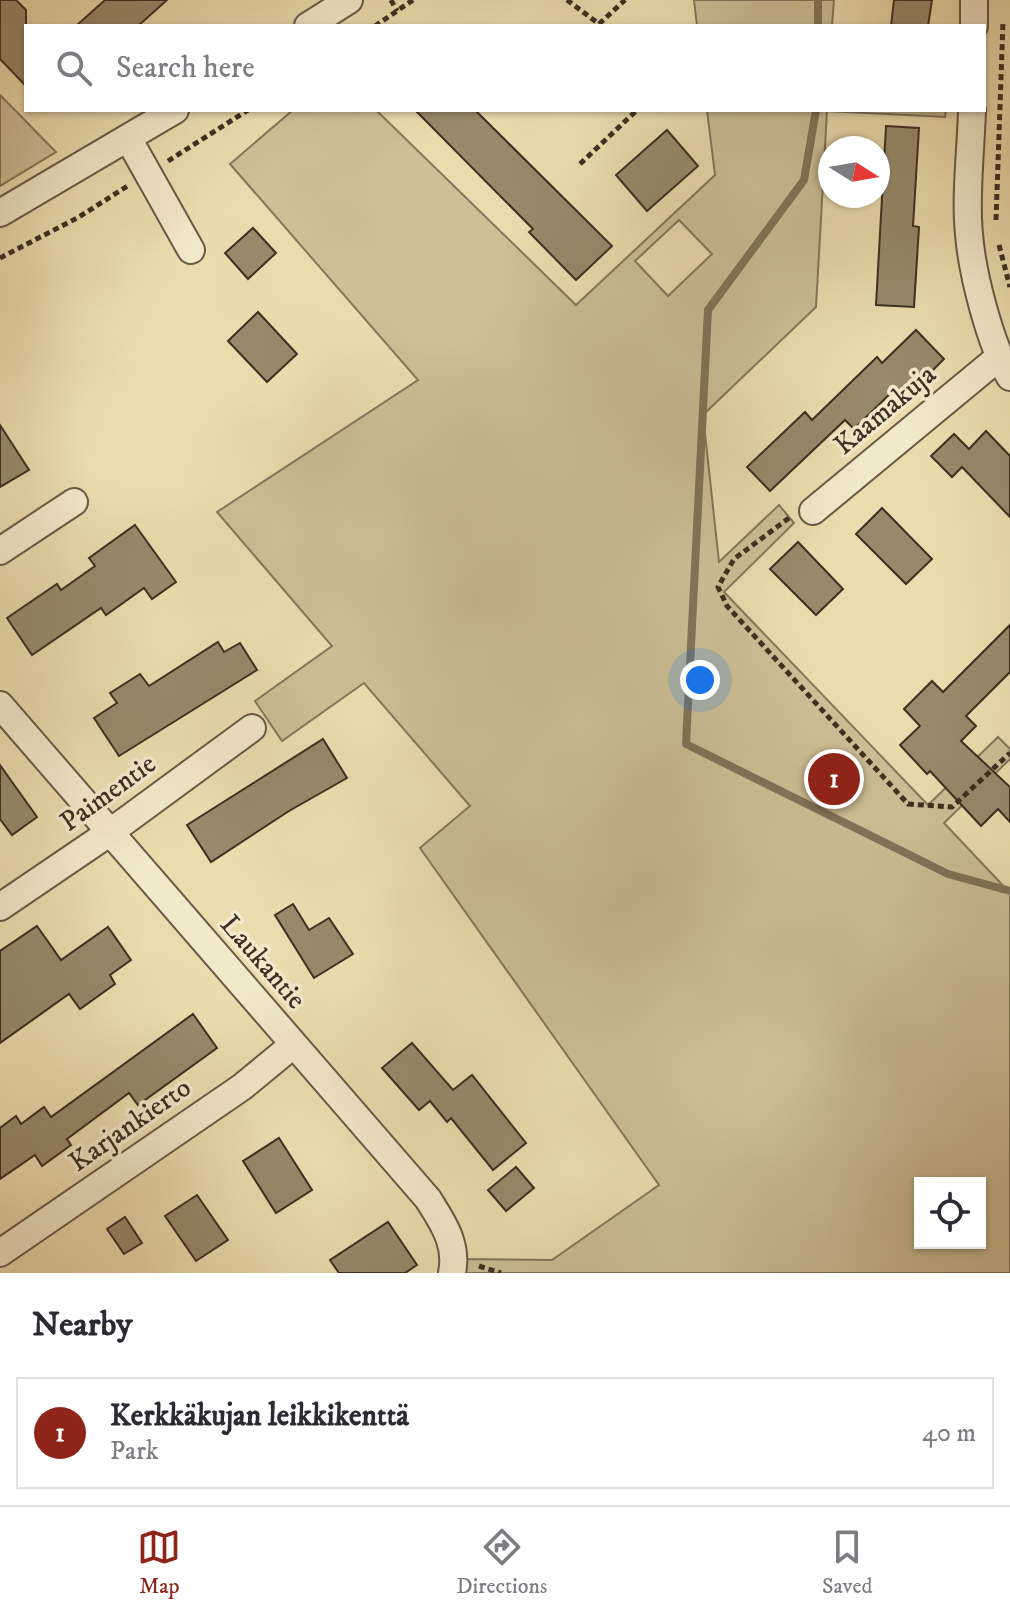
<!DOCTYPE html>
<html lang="en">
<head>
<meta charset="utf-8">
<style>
	:root { --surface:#fff; --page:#f7f7f7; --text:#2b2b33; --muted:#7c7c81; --line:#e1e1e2; --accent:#8f2418 }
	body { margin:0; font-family:"IM FELL DW Pica",serif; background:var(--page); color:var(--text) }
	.controls { position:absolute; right:24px; bottom:24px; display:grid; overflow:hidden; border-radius:0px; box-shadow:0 2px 6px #0004 }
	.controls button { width:72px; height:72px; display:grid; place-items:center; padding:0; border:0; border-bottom:2px solid var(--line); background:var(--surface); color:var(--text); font:40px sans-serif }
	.compass { position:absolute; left:818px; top:136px; width:72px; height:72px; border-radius:50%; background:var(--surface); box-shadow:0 2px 6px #0004; rotate:101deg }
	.you { position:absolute; left:700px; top:680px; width:28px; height:28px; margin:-20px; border:6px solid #fff; border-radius:50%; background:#1a73e8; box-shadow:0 0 0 12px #1a73e833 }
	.badge { display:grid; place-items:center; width:52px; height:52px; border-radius:50%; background:var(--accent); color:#fff; font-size:26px; font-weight:700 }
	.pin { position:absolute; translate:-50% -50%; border:4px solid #fff; box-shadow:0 2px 8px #0006 }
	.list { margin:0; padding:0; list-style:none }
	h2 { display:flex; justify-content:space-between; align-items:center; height:104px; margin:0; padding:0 32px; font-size:34px }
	h2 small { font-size:26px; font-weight:400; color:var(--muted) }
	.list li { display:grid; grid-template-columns:52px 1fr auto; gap:24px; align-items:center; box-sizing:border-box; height:112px; margin:0 16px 16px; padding:0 16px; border:2px solid var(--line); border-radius:0px }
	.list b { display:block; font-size:30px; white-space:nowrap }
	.list p { margin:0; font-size:26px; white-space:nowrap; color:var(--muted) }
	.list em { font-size:26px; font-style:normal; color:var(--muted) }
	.icon { flex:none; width:44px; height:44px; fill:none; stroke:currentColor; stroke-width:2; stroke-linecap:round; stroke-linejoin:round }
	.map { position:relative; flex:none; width:1010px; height:1273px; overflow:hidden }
	.search { position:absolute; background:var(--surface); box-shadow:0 2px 6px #0004; left:24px; right:24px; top:24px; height:88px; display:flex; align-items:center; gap:20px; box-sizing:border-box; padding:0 28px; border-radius:0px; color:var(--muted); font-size:30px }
	.sheet { height:232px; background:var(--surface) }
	nav { display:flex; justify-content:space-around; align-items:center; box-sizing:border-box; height:112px; border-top:2px solid var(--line); background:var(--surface); font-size:22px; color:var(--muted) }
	nav a { display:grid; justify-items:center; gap:4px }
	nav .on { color:var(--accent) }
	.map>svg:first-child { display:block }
</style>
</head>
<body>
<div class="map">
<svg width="1010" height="1273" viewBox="0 0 1010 1273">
	<rect width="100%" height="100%" fill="#ebdcae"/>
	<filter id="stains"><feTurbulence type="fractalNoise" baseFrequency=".0025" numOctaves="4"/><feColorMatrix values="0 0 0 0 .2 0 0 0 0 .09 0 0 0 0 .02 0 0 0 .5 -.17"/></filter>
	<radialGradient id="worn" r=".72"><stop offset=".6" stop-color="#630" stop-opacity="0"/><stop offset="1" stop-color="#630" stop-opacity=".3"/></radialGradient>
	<g fill="#cdbf96" stroke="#85775c" stroke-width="2" fill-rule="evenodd">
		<polygon points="694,0 834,0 832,26 697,26"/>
		<polygon points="0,95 56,152 0,186"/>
		<path d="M293 110H376L576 305 715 175 707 110H946L945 117 827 111 816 307 703 415 719 562 779 505 794 523 724 592 928 805 998 737 1010 749V759L944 823 1010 893V1273H452L455 1259 552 1260 659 1185 420 848 470 806 364 683 282 741 255 701 332 646 217 512 418 380 230 164ZM679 220 712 254 668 296 635 261ZM920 1183H980V1243H920Z"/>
	</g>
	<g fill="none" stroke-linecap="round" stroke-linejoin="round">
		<g stroke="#827359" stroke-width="8">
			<polyline points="818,0 818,26"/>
			<polyline points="816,110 804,180 708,310 686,744 948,874 1010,891"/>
		</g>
	</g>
	<g fill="#97896b" stroke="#3d2f22" stroke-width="2">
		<polygon points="0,0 16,0 26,10 26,86 0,59"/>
		<polygon points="105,0 167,0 138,26 76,26"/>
		<polygon points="894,0 932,0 928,26 891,26"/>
		<polygon points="415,110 475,110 612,246 576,280 529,232 533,229"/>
		<polygon points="886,126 919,128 913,226 919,227 914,307 876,305"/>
		<polygon points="667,130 698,166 647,211 616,175"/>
		<polygon points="253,228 276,253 248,279 225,253"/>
		<polygon points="258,312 297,354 267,382 228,341"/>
		<polygon points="916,330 944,359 905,398 896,388 854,429 845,420 770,491 747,467 805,412 812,420 877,357 882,363"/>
		<polygon points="0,425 29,470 0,487"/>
		<polygon points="986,431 1010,456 1010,517 962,467 952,477 931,456 954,434 969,449"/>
		<polygon points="882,508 932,559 906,584 856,534"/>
		<polygon points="135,525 176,582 152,599 144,588 106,615 101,608 32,655 7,618 57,584 61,590 95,566 89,558"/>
		<polygon points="798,542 843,589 816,615 770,569"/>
		<polygon points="1010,625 1010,672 966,716 976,726 961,741 1010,787 1010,822 998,809 981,826 930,771 927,774 900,745 920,726 904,709 932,681 943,692"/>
		<polygon points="218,642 224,652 240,643 257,670 119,756 94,718 117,703 110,693 140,674 149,686"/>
		<polygon points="323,739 347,778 289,811 211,862 187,825"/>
		<polygon points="0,765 37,817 12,835 0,819"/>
		<polygon points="293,904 309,930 329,918 353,954 314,978 275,915"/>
		<polygon points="37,926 61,960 108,927 131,960 110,975 115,984 80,1009 69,994 0,1043 0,951"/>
		<polygon points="193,1014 217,1048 138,1105 129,1093 67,1139 71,1145 42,1166 35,1155 0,1179 0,1128 16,1116 21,1124 44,1107 51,1117"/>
		<polygon points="412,1043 453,1090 472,1075 526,1143 493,1170 451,1118 447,1122 430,1101 419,1110 382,1068"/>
		<polygon points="279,1138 312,1190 276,1213 243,1161"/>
		<polygon points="516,1167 534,1188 506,1211 488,1190"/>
		<polygon points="197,1195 228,1240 196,1261 165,1216"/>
		<polygon points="125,1217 142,1243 124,1254 107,1229"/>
		<polygon points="388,1222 417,1265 405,1273 339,1273 330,1260"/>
	</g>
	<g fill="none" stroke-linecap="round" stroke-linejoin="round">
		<g stroke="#685a45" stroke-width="30">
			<g id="minor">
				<polyline points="308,26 349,0"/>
				<polyline points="974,26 974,0"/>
				<path d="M972 110C971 149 965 196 969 234 972 273 990 344 1010 377"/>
				<polyline points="128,138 191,250"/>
				<polyline points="0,213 175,110"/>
				<polyline points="813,511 998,358"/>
				<polyline points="0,551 74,502"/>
				<path d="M0 705 428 1199C443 1223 458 1244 452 1273"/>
				<polyline points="0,907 109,833 252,728"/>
				<polyline points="0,1253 242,1087 293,1045"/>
			</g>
		</g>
		<g stroke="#3d2f22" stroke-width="5" stroke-dasharray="6 4" stroke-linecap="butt">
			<polyline points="391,0 397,11"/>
			<polyline points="567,0 599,24 625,0"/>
			<polyline points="375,26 413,0"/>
			<polyline points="168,161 248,110"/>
			<polyline points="580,164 637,110"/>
			<polyline points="996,220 1003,22"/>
			<polyline points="999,245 1010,287"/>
			<polyline points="0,258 79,217 129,185"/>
			<polyline points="789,518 734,559 718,587 727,606 908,804 952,807 1010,753"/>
			<polyline points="479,1266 501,1273"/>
		</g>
		<use href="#minor" stroke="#f2e8ca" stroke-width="26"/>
	</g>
	<g text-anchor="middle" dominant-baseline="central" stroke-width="7" stroke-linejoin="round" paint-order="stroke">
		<g font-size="28" fill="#3d2f22" stroke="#f2e8ca">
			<text transform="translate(885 410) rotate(-40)">Kaamakuja</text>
			<text transform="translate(108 793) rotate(-36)">Paimentie</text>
			<text transform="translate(263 962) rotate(49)">Laukantie</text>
			<text transform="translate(130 1125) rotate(-35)">Karjankierto</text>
		</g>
	</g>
	<rect width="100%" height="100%" filter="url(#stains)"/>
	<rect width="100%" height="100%" fill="url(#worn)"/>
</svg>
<div class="controls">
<button><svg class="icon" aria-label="locate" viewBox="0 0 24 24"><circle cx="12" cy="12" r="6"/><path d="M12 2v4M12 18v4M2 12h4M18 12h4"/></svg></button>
</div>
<svg class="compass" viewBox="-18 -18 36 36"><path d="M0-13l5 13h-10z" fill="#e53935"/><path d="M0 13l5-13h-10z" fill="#7c7c81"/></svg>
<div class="you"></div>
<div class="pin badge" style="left:834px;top:779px">1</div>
<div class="search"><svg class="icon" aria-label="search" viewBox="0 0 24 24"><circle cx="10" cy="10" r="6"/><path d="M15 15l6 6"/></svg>Search here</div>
</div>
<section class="sheet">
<h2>Nearby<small></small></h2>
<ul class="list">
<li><span class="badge">1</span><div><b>Kerkkäkujan leikkikenttä</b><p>Park</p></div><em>40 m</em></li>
</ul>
</section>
<nav>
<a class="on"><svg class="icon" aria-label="map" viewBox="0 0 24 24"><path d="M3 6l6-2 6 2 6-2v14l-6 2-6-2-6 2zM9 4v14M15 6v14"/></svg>Map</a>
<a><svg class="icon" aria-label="directions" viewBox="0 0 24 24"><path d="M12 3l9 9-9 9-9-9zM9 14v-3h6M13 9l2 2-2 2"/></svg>Directions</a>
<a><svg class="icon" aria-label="saved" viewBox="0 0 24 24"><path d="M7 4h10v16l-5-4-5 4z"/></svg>Saved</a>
</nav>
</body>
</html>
